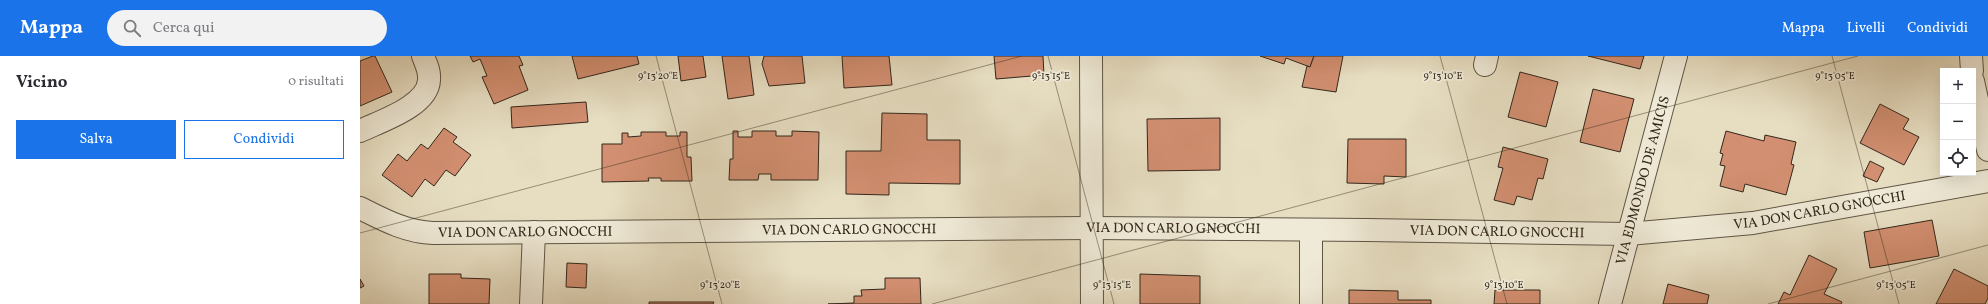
<!DOCTYPE html>
<html lang="it">
<head>
<meta charset="utf-8">
<style>
	:root { --surface:#fff; --page:#f2f2f3; --text:#2b2b33; --muted:#7c7c81; --line:#e1e1e2; --accent:#1a73e8 }
	body { margin:0; font-family:Vollkorn,serif; background:var(--page); color:var(--text) }
	.controls { position:absolute; right:12px; top:12px; display:grid; overflow:hidden; border-radius:0px; box-shadow:0 4px 16px #0002 }
	.controls button { width:36px; height:36px; display:grid; place-items:center; padding:0; border:0; border-bottom:1px solid var(--line); background:var(--surface); color:var(--text); font:20px sans-serif }
	.list { margin:0; padding:0; list-style:none }
	h2 { display:flex; justify-content:space-between; align-items:center; height:52px; margin:0; padding:0 16px; font-size:17px }
	h2 small { font-size:13px; font-weight:400; color:var(--muted) }
	.actions { display:flex; gap:8px; padding:12px 16px }
	.actions a { flex:1; padding:9px 0; border:1px solid var(--accent); border-radius:0px; text-align:center; font-size:14px; color:var(--accent) }
	.actions .main { background:var(--accent); color:#fff }
	.icon { flex:none; width:22px; height:22px; fill:none; stroke:currentColor; stroke-width:2; stroke-linecap:round; stroke-linejoin:round }
	.map { position:relative; flex:none; width:1628px; height:248px; overflow:hidden }
	header { display:flex; align-items:center; gap:24px; box-sizing:border-box; height:56px; padding:0 20px; background:var(--accent); color:#fff }
	header strong { font-size:19px }
	nav { display:flex; gap:22px; margin-inline-start:auto; font-size:14px }
	.search { width:280px; height:36px; background:var(--page); display:flex; align-items:center; gap:10px; box-sizing:border-box; padding:0 14px; border-radius:22px; color:var(--muted); font-size:15px }
	main { display:flex }
	aside { flex:1; background:var(--surface) }
	.map>svg:first-child { display:block }
</style>
</head>
<body>
<header>
<strong>Mappa</strong>
<div class="search"><svg class="icon" aria-label="search" viewBox="0 0 24 24"><circle cx="10" cy="10" r="6"/><path d="M15 15l6 6"/></svg>Cerca qui</div>
<nav><a>Mappa</a><a>Livelli</a><a>Condividi</a></nav>
</header>
<main>
<aside>
<h2>Vicino<small>0 risultati</small></h2>
<ul class="list">
</ul>
<div class="actions"><a class="main">Salva</a><a>Condividi</a></div>
</aside>
<div class="map">
<svg width="1628" height="248" viewBox="0 0 1628 248">
	<rect width="100%" height="100%" fill="#e7dec2"/>
	<filter id="stains"><feTurbulence type="fractalNoise" baseFrequency=".005" numOctaves="4"/><feColorMatrix values="0 0 0 0 .2 0 0 0 0 .09 0 0 0 0 .02 0 0 0 .5 -.17"/></filter>
	<radialGradient id="worn" r=".72"><stop offset=".6" stop-color="#630" stop-opacity="0"/><stop offset="1" stop-color="#630" stop-opacity=".3"/></radialGradient>
	<g fill="#d28f71" stroke="#32271b">
		<polygon points="13,0 15,0 32,36 0,50 0,5"/>
		<polygon points="110,0 159,0 163,9 159,10 168,34 134,48 122,21 127,20 120,3 113,6"/>
		<polygon points="212,0 277,0 279,8 218,23"/>
		<polygon points="318,0 343,0 346,21 321,25"/>
		<polygon points="362,0 389,0 394,39 368,43"/>
		<polygon points="404,0 442,0 445,27 409,30 402,8"/>
		<polygon points="482,0 529,0 532,29 484,32"/>
		<polygon points="634,0 683,0 684,19 636,23"/>
		<polygon points="900,0 954,0 950,11 926,2 924,8"/>
		<polygon points="954,0 983,0 976,36 942,31 947,10 950,11"/>
		<polygon points="1228,0 1284,0 1280,13"/>
		<polygon points="1160,16 1198,26 1186,71 1148,61"/>
		<polygon points="1233,33 1274,43 1260,96 1220,86"/>
		<polygon points="226,46 228,66 152,72 151,51"/>
		<polygon points="1520,48 1549,63 1543,73 1559,81 1544,109 1500,87"/>
		<polygon points="522,57 567,58 567,84 600,84 600,128 529,127 529,139 486,138 486,95 521,95"/>
		<polygon points="860,62 860,114 788,115 787,63"/>
		<polygon points="84,72 97,81 93,86 111,99 95,120 86,114 74,130 65,123 52,141 22,119 38,98 47,105 61,88 68,93"/>
		<polygon points="373,75 378,75 378,81 392,81 392,75 416,75 416,80 432,80 432,75 459,76 458,124 411,124 411,118 399,118 398,124 369,124 370,103 373,103"/>
		<polygon points="1366,75 1404,85 1405,79 1436,86 1431,108 1434,109 1426,139 1385,128 1383,136 1360,130 1365,110 1360,109 1363,98 1360,97"/>
		<polygon points="281,76 306,76 306,80 320,80 320,76 327,76 327,101 331,101 332,125 301,125 301,122 288,122 289,125 242,126 242,88 262,88 262,77 268,77 268,81 281,80"/>
		<polygon points="988,83 1046,83 1046,121 1024,120 1024,128 987,127"/>
		<polygon points="1143,91 1188,103 1183,123 1178,122 1172,144 1157,140 1154,149 1134,144 1143,112 1138,111"/>
		<polygon points="1510,105 1524,112 1517,126 1503,120"/>
		<polygon points="1572,164 1579,200 1510,212 1504,176"/>
		<polygon points="1449,199 1477,213 1464,238 1482,246 1481,248 1418,248 1424,236 1430,239"/>
		<polygon points="207,207 227,208 226,232 206,231"/>
		<polygon points="1594,213 1628,230 1628,242 1625,248 1576,248"/>
		<polygon points="69,218 101,218 101,222 130,223 129,248 69,248"/>
		<polygon points="780,218 840,220 840,248 780,248"/>
		<polygon points="525,222 560,222 561,248 468,248 494,247 494,240 502,240 501,234 525,233"/>
		<polygon points="0,223 4,230 0,232"/>
		<polygon points="1308,228 1349,239 1347,248 1303,248"/>
		<polygon points="989,234 1038,235 1038,244 1071,244 1071,248 989,248"/>
		<polygon points="1135,234 1180,234 1180,248 1134,248"/>
		<polygon points="289,246 354,246 353,248 289,248"/>
	</g>
	<g fill="none" stroke-linecap="round" stroke-linejoin="round">
		<g stroke="#5f5545" stroke-width="24">
			<g id="minor">
				<polyline points="731,0 732,248"/>
				<polyline points="1611,0 1612,15"/>
				<polyline points="1125,9 1127,0"/>
				<polyline points="1613,25 1628,94"/>
				<path d="M0 75C21 65 68 50 69 24 70 15 66 8 63 0"/>
				<path id="s1" d="M0 152C24 164 46 176 73 177L732 172 1008 174 1268 178 1393 167 1628 125"/>
				<polyline points="951,174 951,248"/>
				<polyline points="171,248 174,176"/>
				<path id="s2" d="M1250 248 1316 0"/>
			</g>
		</g>
		<use href="#minor" stroke="#efead7" stroke-width="22"/>
	</g>
	<path fill="none" stroke="#32271b" stroke-width="1" stroke-opacity="0.45" d="M296 0 362 248M688 0 754 248M1080 0 1147 248M1472 0 1539 248M0 177 662 0M572 248 1498 0M1408 248 1628 189"/>
	<g text-anchor="middle" dominant-baseline="central" stroke-width="3.5" stroke-linejoin="round" paint-order="stroke">
		<g font-size="14" fill="#32271b" stroke="#efead7">
			<text stroke="none"><textPath href="#s2" startOffset="128">VIA EDMONDO DE AMICIS</textPath></text>
			<text stroke="none"><textPath href="#s1" startOffset="1466">VIA DON CARLO GNOCCHI</textPath></text>
			<text stroke="none"><textPath href="#s1" startOffset="818">VIA DON CARLO GNOCCHI</textPath></text>
			<text stroke="none"><textPath href="#s1" startOffset="494">VIA DON CARLO GNOCCHI</textPath></text>
			<text stroke="none"><textPath href="#s1" startOffset="170">VIA DON CARLO GNOCCHI</textPath></text>
			<text stroke="none"><textPath href="#s1" startOffset="1142">VIA DON CARLO GNOCCHI</textPath></text>
		</g>
	</g>
	<g font-size="10" text-anchor="middle" fill="#32271b" stroke="#efead7" stroke-width="3.5" stroke-linejoin="round" paint-order="stroke">
		<text x="298" y="23">9°13'20"E</text>
		<text x="691" y="23">9°13'15"E</text>
		<text x="1083" y="23">9°13'10"E</text>
		<text x="1475" y="23">9°13'05"E</text>
		<text x="360" y="232">9°13'20"E</text>
		<text x="752" y="232">9°13'15"E</text>
		<text x="1144" y="232">9°13'10"E</text>
		<text x="1536" y="232">9°13'05"E</text>
	</g>
	<rect width="100%" height="100%" filter="url(#stains)"/>
	<rect width="100%" height="100%" fill="url(#worn)"/>
</svg>
<div class="controls">
<button>+</button>
<button>−</button>
<button><svg class="icon" aria-label="locate" viewBox="0 0 24 24"><circle cx="12" cy="12" r="6"/><path d="M12 2v4M12 18v4M2 12h4M18 12h4"/></svg></button>
</div>
</div>
</main>
</body>
</html>
